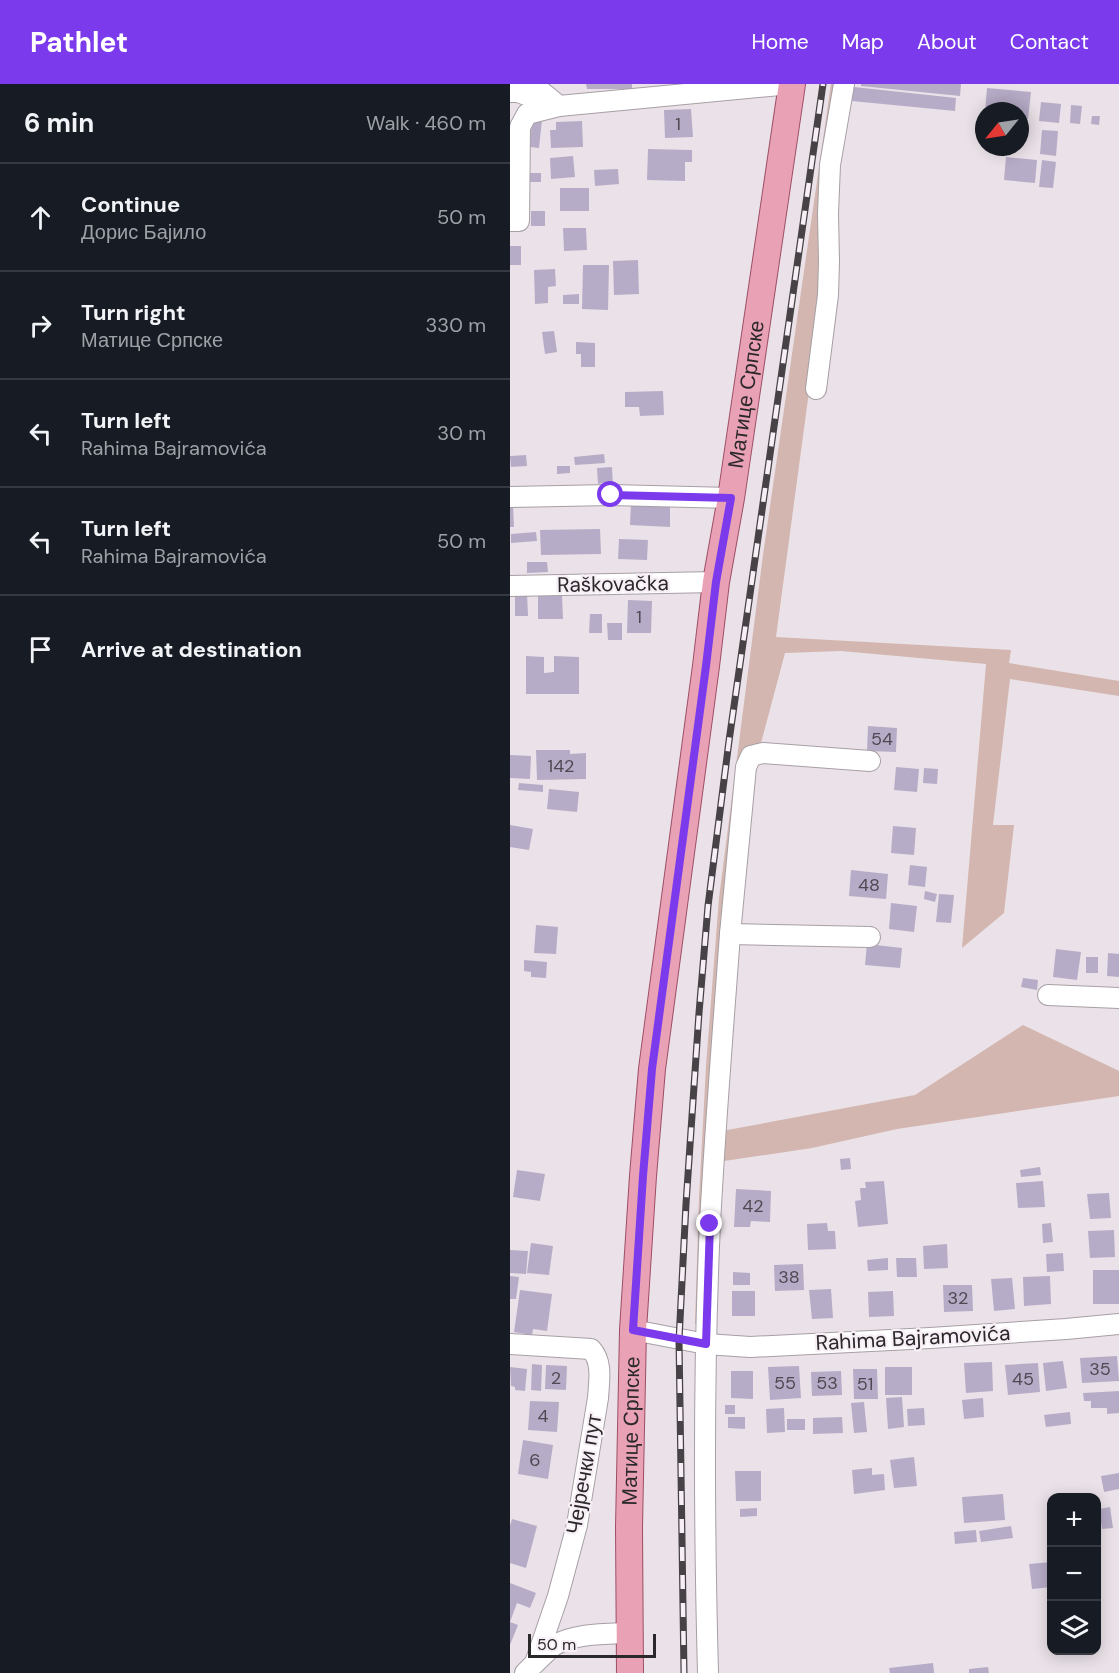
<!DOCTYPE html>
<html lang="en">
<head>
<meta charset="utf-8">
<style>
	:root { --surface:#171b24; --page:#242831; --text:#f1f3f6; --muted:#9ea1a6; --line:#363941; --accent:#7c3aed }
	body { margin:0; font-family:"DM Sans",sans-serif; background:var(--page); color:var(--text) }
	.controls { position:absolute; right:18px; bottom:18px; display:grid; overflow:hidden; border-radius:12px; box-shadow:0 3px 15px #0003 }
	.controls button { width:54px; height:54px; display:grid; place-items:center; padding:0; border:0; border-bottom:2px solid var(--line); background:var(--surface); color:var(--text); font:30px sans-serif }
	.compass { position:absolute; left:465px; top:18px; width:54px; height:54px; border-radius:50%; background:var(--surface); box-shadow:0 3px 15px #0003; rotate:240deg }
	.scale { position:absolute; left:18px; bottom:15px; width:128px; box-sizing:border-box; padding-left:6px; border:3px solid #2b282b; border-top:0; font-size:16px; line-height:21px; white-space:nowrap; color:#2b282b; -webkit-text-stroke:4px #f7eff5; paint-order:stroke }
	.stop { position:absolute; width:18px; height:18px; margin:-14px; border:4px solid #7c3aed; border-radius:50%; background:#fff }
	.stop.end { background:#7c3aed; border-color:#fff; box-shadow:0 2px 6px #0008 }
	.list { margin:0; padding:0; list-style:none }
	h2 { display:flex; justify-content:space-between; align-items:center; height:78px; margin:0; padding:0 24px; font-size:26px }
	h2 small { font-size:20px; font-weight:400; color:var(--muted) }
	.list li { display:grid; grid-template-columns:39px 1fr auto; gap:18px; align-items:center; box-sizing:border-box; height:108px; padding:0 24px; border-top:2px solid var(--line) }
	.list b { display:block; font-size:22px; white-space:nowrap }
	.list p { margin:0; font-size:20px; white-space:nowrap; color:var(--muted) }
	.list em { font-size:20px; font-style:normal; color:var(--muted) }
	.icon { flex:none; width:33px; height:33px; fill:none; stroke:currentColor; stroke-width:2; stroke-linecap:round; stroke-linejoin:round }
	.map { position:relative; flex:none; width:609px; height:1589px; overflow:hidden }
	header { display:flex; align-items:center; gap:36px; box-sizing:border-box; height:84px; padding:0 30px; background:var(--accent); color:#fff }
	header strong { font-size:28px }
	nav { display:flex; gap:33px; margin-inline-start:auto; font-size:21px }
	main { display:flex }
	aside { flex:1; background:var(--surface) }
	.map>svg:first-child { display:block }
</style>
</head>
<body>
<header>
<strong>Pathlet</strong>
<nav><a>Home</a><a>Map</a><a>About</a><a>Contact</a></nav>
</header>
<main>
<aside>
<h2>6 min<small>Walk · 460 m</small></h2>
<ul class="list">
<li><svg class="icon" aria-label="ahead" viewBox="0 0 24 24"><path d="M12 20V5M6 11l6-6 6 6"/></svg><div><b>Continue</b><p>Дорис Бајило</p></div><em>50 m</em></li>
<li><svg class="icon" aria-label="right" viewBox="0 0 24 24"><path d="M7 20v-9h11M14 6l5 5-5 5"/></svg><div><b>Turn right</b><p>Матице Српске</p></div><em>330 m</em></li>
<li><svg class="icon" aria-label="left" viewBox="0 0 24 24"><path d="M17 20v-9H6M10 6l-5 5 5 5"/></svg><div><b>Turn left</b><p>Rahima Bajramovića</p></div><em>30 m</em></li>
<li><svg class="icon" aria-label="left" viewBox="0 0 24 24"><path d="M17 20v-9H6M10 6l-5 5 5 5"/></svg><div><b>Turn left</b><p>Rahima Bajramovića</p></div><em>50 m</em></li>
<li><svg class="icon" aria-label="arrive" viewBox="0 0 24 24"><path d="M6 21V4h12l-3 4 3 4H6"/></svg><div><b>Arrive at destination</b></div></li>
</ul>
</aside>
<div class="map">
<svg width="609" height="1589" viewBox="0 0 609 1589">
	<rect width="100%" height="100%" fill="#eae2e8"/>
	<g fill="#d3b6af">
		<polygon points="321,0 330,0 316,193 298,315 266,553 501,566 499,579 609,597 609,612 500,595 483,741 504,741 494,829 452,864 476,580 331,567 275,569 247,674 237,673 198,1240 185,1240 189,1114 196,982 209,814 253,471"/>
		<polygon points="513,941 609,987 609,1012 387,1045 302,1064 214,1077 212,1047 405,1011"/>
	</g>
	<g fill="#b7acc7">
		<polygon points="76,0 122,0 122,5 77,5"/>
		<polygon points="351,0 451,0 450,12 351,2"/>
		<polygon points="344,3 446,14 445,27 342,17"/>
		<polygon points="477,4 521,8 518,35 510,34 510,27 475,27"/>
		<polygon points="531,18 551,20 549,39 529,37"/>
		<polygon points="561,21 572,22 570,40 560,39"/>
		<polygon points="181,25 183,53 155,54 154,26"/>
		<polygon points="582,32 590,32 589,41 581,40"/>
		<polygon points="22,35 32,36 29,64 20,63"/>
		<polygon points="72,37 73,63 41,64 40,46 46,46 46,38"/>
		<polygon points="532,46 548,47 546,72 530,70"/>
		<polygon points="138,65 182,66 182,78 175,78 175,97 137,96"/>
		<polygon points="63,72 65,93 41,95 40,74"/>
		<polygon points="496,73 527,76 525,99 494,96"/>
		<polygon points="532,76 546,78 543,104 529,103"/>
		<polygon points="108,85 109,100 85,102 84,86"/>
		<rect x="20" y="89" width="11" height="9"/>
		<rect x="50" y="104" width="29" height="23"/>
		<rect x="21" y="127" width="14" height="15"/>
		<polygon points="53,144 76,144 77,166 54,167"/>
		<rect x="0" y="162" width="11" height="19"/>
		<polygon points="128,176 129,210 104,211 103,177"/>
		<polygon points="73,181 99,181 98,226 72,225"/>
		<polygon points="45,185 46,202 38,203 38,219 25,220 24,186"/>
		<polygon points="69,210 69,220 53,220 53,211"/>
		<polygon points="44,247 47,268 35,270 32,248"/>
		<polygon points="66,258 85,259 85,283 71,283 71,270 66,270"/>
		<polygon points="153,307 154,331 130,332 129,323 115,323 115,308"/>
		<polygon points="94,370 95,379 65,381 64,373"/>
		<polygon points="16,371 17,382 1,383 0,372"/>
		<polygon points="47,382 60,382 60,389 47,390"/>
		<polygon points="102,383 103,403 93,404 93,399 88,400 87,384"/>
		<polygon points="121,418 160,420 160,443 120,441"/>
		<polygon points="0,421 3,421 4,443 0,443"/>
		<polygon points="90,445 91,470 31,471 30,446"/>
		<polygon points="26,448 27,457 1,459 1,450"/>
		<polygon points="109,455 138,456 137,476 108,475"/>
		<polygon points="17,478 37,478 38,488 17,489"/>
		<polygon points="5,509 17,509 18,532 5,532"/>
		<polygon points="28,510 52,510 53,535 28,535"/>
		<polygon points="118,516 142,517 141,549 117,549"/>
		<polygon points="80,530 92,530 92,549 79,549"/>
		<polygon points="97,539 112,539 112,556 98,556"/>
		<polygon points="16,572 34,573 34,589 44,588 44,572 69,573 69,610 16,610"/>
		<polygon points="358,642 387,644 386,668 357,667"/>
		<polygon points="26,666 60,666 60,670 76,669 76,695 27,696"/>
		<polygon points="0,671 21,672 20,695 0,694"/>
		<polygon points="386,683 409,685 407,708 384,706"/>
		<polygon points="414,684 428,685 427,700 413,699"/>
		<polygon points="9,699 33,701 33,708 8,706"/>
		<polygon points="39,705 69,708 67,728 37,725"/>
		<polygon points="0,741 23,745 19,766 0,763"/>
		<polygon points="383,742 406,744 404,771 381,769"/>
		<polygon points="400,781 417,783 415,803 398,801"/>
		<polygon points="341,786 378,790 376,815 339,812"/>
		<polygon points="415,807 427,810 425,818 414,815"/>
		<polygon points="429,810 444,811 441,839 426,838"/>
		<polygon points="381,819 407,822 404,848 379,845"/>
		<polygon points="26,841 48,843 46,870 24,869"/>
		<polygon points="357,860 392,864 390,884 355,881"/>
		<polygon points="546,865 571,868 567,896 543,893"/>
		<polygon points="598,869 609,870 609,893 597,892"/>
		<rect x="576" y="873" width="12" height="16"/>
		<polygon points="14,876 37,878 36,894 21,893 21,888 14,887"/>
		<polygon points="513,894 528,896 527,906 511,903"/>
		<polygon points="340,1074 341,1085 331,1086 330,1075"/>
		<polygon points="530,1083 531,1091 511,1093 510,1086"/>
		<polygon points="7,1086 35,1090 30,1117 3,1113"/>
		<polygon points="374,1097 378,1140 348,1143 345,1117 351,1116 350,1104 356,1104 355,1098"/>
		<polygon points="533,1097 535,1123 508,1124 506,1099"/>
		<polygon points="226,1105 261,1107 260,1138 241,1137 240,1143 224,1143"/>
		<polygon points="599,1109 601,1134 580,1135 577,1110"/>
		<polygon points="317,1139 318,1147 325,1147 326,1165 298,1166 297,1140"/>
		<polygon points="541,1139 543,1158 533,1159 532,1140"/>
		<polygon points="604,1146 605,1173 580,1174 578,1147"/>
		<polygon points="21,1159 43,1162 39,1191 17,1189"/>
		<polygon points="437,1160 438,1184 414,1185 413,1162"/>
		<polygon points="0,1166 18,1167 16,1190 0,1189"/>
		<polygon points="553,1169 554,1187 537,1188 536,1170"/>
		<polygon points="378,1174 378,1186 358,1187 357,1176"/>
		<polygon points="386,1174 406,1174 407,1193 387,1193"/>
		<polygon points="293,1180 294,1206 265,1207 264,1181"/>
		<rect x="583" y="1186" width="26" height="34"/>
		<polygon points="223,1188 240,1189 240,1201 223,1201"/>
		<polygon points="0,1192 9,1193 6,1215 0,1215"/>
		<polygon points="540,1192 541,1220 514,1222 513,1193"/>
		<polygon points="502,1194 505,1225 484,1227 481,1195"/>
		<polygon points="433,1201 462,1201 463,1227 434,1228"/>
		<polygon points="321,1205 323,1234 302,1235 299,1206"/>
		<polygon points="10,1206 42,1210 37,1247 23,1245 22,1251 4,1248"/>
		<rect x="222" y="1207" width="23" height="25"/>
		<polygon points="383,1207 384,1232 359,1233 358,1208"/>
		<polygon points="607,1272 609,1297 572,1299 570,1274"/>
		<polygon points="553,1277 557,1304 536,1307 533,1279"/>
		<polygon points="482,1278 483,1307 456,1309 454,1279"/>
		<polygon points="528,1279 530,1308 498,1311 495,1281"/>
		<polygon points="22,1280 32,1281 31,1307 21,1306"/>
		<polygon points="36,1281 57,1282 56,1306 35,1305"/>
		<polygon points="289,1282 291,1314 260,1316 258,1283"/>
		<polygon points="0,1283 17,1285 15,1307 5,1306 5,1303 1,1302"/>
		<rect x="375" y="1283" width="27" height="28"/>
		<polygon points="343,1285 367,1285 368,1315 344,1315"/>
		<polygon points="221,1287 243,1287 243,1315 221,1314"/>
		<polygon points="331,1287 332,1311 302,1312 301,1288"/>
		<polygon points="609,1307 609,1329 597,1330 597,1324 581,1324 581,1317 574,1317 573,1309"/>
		<polygon points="392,1313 394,1343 378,1345 376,1314"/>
		<polygon points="473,1314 474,1333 454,1335 452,1316"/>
		<polygon points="20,1317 49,1318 47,1348 18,1346"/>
		<polygon points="354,1318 357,1348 344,1349 341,1319"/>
		<rect x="215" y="1321" width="10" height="9"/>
		<polygon points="274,1324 275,1348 257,1349 256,1325"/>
		<polygon points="414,1324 415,1341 398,1342 397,1325"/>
		<polygon points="560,1328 561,1340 536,1343 534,1331"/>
		<polygon points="218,1333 235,1333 235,1345 218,1344"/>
		<polygon points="332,1333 333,1349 303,1350 303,1334"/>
		<rect x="277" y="1335" width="18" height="11"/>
		<polygon points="13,1356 43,1361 38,1395 8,1390"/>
		<polygon points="404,1373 407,1402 384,1404 380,1376"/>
		<polygon points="362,1384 362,1391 374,1390 375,1406 344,1410 342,1386"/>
		<polygon points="225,1387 251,1387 251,1417 226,1417"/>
		<polygon points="609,1389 609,1405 594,1408 591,1392"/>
		<polygon points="493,1410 495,1436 454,1439 452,1413"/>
		<polygon points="600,1423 603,1444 592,1445 589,1425"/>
		<polygon points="247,1424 247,1432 230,1433 230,1425"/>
		<polygon points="2,1435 27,1442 16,1484 0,1479 0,1442"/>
		<polygon points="501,1442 503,1454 471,1458 469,1447"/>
		<polygon points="466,1446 467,1458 445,1460 444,1448"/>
		<polygon points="542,1478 542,1503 522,1505 519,1480"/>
		<polygon points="0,1499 26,1509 20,1524 7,1519 0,1538"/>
		<polygon points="0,1538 8,1541 0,1561"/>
		<polygon points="423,1579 424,1589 380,1589 379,1584"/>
		<polygon points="478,1583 479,1589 459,1589 459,1585"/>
	</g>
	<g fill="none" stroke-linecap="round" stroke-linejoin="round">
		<g stroke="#a79fa5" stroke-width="22">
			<g id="minor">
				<polyline points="22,0 49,22 281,0"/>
				<polyline points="0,8 8,8 38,19"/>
				<polyline points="0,137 9,137 10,43 17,30 49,22"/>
				<polyline points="306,305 318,211 319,178 318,129 320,81 334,0"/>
				<polyline points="0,413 101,411 221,414"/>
				<polyline points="0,502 206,498"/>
				<polyline points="220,850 236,683 241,672 253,669 360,677"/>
				<polyline points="538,911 609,914"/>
				<polyline points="123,1246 196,1260 240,1263 420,1254 556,1245 609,1240"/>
				<path d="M0 1260 81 1265C93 1278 89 1297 88 1314L67 1441 48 1512 25 1579 15 1589"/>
				<path d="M25 1579C31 1574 37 1567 43 1562 65 1549 95 1550 120 1549"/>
				<path d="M198 1589C194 1439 193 1289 200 1140 205 1043 213 947 220 850L360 853"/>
			</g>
		</g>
		<g stroke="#9d4e66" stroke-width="28">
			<g id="major">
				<path id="s1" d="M120 1589 119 1443 123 1246 133 1092 142 985 196 582 206 498 221 414 282 0"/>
			</g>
		</g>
		<use href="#minor" stroke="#fff" stroke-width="20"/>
		<use href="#major" stroke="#e9a1b6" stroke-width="26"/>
		<g stroke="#464246" stroke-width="7">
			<polyline id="rail" points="174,1589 169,1256 176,1120 189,929 198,822 219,657 313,0"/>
		</g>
		<use href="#rail" stroke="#f7eff5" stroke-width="4.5" stroke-dasharray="14" stroke-linecap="butt"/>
	</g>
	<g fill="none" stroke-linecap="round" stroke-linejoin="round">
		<polyline stroke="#7c3aed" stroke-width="8" points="101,411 221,414 206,498 196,582 142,985 133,1092 123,1246 196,1260 200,1140"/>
	</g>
	<g text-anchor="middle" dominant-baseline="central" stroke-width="4.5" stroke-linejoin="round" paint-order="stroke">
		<g font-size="18" fill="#4e4952">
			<text x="168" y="40">1</text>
			<text x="129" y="533">1</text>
			<text x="372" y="655">54</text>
			<text x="51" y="682">142</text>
			<text x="359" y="801">48</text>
			<text x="243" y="1122">42</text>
			<text x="279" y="1193">38</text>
			<text x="448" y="1214">32</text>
			<text x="590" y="1285">35</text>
			<text x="46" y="1294">2</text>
			<text x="513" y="1295">45</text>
			<text x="275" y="1299">55</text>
			<text x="317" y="1299">53</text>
			<text x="355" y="1300">51</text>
			<text x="33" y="1332">4</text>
			<text x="25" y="1376">6</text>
		</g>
		<g font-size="21" fill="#2b282b" stroke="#f7eff5">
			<text stroke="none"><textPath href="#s1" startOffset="1286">Матице Српске</textPath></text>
			<text transform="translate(103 500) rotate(-1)">Raškovačka</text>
			<text transform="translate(403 1254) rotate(-3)">Rahima Bajramovića</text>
			<text stroke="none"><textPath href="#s1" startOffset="242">Матице Српске</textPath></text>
			<text transform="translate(74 1390) rotate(-80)">Чејречки пут</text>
		</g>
	</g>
</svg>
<div class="controls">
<button>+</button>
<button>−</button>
<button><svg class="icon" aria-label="layers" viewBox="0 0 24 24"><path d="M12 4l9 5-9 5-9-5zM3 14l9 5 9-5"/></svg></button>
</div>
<svg class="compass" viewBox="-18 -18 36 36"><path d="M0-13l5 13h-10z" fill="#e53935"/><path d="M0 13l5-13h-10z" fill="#9ea1a6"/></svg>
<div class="scale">50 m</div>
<div class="stop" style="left:101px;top:411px"></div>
<div class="stop end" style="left:200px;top:1140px"></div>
</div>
</main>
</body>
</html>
